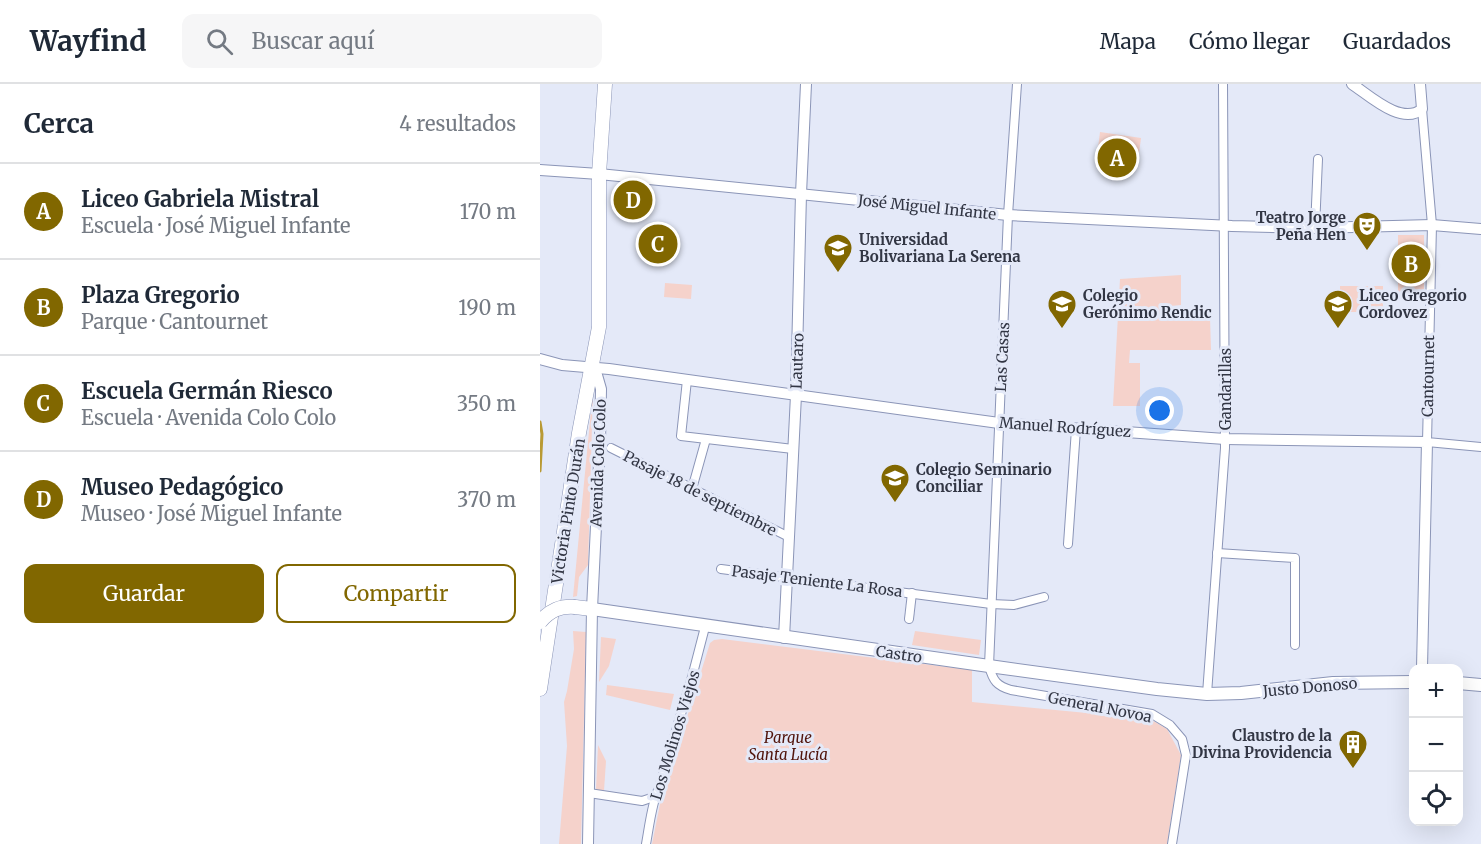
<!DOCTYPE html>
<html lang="es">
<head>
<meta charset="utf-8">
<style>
	:root { --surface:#fff; --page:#f6f6f7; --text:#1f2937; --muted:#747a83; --line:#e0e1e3; --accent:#816700 }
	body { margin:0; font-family:Merriweather,serif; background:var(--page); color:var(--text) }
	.controls { position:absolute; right:18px; bottom:18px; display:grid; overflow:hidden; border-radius:12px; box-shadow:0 6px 24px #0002 }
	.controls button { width:54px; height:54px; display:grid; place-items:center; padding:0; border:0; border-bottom:2px solid var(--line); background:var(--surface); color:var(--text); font:30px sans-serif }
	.you { position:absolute; left:620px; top:327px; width:21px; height:21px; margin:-15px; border:4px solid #fff; border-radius:50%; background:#1a73e8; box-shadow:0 0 0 9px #1a73e833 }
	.badge { display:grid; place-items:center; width:39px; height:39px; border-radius:50%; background:var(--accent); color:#fff; font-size:20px; font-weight:700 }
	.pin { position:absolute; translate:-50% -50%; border:3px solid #fff; box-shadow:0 2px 6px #0006 }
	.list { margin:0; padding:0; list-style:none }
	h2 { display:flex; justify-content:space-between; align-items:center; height:78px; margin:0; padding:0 24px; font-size:26px }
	h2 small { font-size:20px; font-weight:400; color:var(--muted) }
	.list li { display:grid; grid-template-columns:39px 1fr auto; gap:18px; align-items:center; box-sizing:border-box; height:96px; padding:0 24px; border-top:2px solid var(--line) }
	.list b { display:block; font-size:22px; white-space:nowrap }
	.list p { margin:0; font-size:20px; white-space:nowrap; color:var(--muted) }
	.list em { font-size:20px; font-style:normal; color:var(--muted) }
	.actions { display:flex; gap:12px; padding:18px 24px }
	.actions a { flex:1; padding:14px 0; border:2px solid var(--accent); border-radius:12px; text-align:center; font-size:21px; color:var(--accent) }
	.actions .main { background:var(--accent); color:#fff }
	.icon { flex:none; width:33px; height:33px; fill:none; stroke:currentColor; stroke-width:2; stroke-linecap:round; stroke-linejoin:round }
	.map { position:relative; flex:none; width:941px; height:760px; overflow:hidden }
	header { display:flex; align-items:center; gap:36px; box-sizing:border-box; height:84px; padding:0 30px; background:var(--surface); border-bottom:2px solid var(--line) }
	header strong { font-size:28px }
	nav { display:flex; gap:33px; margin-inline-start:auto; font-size:21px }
	.search { width:420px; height:54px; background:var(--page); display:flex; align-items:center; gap:15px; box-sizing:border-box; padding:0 21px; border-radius:12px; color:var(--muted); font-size:22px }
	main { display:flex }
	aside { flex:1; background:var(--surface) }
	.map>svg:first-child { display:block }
</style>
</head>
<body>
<header>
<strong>Wayfind</strong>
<div class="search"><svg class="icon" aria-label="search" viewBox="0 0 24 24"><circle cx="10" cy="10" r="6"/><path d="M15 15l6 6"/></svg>Buscar aquí</div>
<nav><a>Mapa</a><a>Cómo llegar</a><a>Guardados</a></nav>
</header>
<main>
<aside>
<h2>Cerca<small>4 resultados</small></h2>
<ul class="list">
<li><span class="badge">A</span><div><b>Liceo Gabriela Mistral</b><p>Escuela · José Miguel Infante</p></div><em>170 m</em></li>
<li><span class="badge">B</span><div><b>Plaza Gregorio</b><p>Parque · Cantournet</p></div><em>190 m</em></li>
<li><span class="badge">C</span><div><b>Escuela Germán Riesco</b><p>Escuela · Avenida Colo Colo</p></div><em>350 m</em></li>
<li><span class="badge">D</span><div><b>Museo Pedagógico</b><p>Museo · José Miguel Infante</p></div><em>370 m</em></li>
</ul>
<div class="actions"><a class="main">Guardar</a><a>Compartir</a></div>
</aside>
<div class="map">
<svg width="941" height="760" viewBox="0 0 941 760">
	<rect width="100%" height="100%" fill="#e4e9f8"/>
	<g fill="#f5d2cb">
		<polygon points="560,48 601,54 598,77 557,72"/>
		<polygon points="858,151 884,151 884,209 858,210"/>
		<polygon points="641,191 641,221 631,222 632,234 670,233 671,266 590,266 589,279 600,279 600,322 573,322 580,195"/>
		<polygon points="125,199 152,201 151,215 124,213"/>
		<rect x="800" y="202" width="43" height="26"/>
		<polygon points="53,306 48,481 39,493 37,512 33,513"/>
		<polygon points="33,547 46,548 41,760 19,760 27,662 24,618 27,607 34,565"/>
		<polygon points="375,547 441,556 439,571 372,561"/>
		<polygon points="61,553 76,555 69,582 59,598"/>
		<polygon points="182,555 432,586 432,618 610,635 627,645 641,671 627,760 112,760 120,720 170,559 174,556"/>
		<polygon points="67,601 134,610 130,626 66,611"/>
		<polygon points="58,661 66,677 64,707 56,706"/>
	</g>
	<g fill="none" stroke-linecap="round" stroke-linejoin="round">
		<polyline stroke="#b99a34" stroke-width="3" points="0,338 2,350 0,387"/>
		<g stroke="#8b95b7" stroke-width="10">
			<g id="minor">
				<path d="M477 0 468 131 449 582C453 597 457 602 471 606L612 630 630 641 642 655 646 671 632 760"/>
				<polyline points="882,25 892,141 887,358 941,363"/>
				<polyline points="775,144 778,75"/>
				<polyline points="147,296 141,352 253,365"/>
				<polyline points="71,364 249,453"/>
				<polyline points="152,405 166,355"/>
				<polyline points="528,460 536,345"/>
				<polyline points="677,469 755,474 755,561"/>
				<polyline points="181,485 451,520 474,521 504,513"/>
				<polyline points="369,535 372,509"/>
				<polyline points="667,610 685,364 683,0"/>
				<polyline points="49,709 102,717 114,713"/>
				<path d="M106 760C109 744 112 717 119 704L152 593 165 543"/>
			</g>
		</g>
		<g stroke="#8b95b7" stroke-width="12">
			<g id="tertiary">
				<path d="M812 0C830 12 862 42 882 25L880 0"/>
				<polyline points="0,86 59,90 468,131 692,142 775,144 892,141 941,145"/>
				<polyline points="0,275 22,281 69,285 459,339 685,355 887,358 882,584"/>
				<polyline points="244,554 256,311 261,110 266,0"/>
				<polyline points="48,760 52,525 60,359 61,305 57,291 52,284"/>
			</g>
		</g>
		<g stroke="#8b95b7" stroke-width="14">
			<g id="secondary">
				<polyline points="52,525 449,582 617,605 667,610 701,609 793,599 874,598"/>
				<polyline points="918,599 941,601"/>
			</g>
		</g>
		<g stroke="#8b95b7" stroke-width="15">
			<g id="primary">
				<polyline points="35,523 52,525"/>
				<polyline points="0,605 39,349 59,243 59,90 65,0"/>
			</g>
		</g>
		<use href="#minor" stroke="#fff" stroke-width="8"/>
		<use href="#tertiary" stroke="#fff" stroke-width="10"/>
		<use href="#secondary" stroke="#fff" stroke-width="12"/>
		<use href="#primary" stroke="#fff" stroke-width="14"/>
		<g stroke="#8b95b7" stroke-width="15" stroke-linecap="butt">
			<path id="primary-bridge" d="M0 538C10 526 20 522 35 523"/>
		</g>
		<use href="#primary-bridge" stroke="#fff" stroke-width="14"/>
	</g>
	<defs>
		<g id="theatre-pin" transform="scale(1.5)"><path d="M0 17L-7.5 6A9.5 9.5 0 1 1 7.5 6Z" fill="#816700" stroke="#e4e9f8"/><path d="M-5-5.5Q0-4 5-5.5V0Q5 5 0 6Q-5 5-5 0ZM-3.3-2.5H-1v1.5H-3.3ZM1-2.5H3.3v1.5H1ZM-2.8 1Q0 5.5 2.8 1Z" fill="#fff"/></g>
		<g id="school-pin" transform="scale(1.5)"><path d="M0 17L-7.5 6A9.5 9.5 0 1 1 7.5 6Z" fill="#816700" stroke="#e4e9f8"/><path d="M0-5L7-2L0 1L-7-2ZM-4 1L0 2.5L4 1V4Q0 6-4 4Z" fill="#fff"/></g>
		<g id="building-pin" transform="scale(1.5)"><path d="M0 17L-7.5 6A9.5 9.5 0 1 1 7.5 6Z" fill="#816700" stroke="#e4e9f8"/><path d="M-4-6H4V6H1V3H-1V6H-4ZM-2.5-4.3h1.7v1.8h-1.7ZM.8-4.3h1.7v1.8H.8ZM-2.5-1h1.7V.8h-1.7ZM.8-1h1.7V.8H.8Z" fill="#fff"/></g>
	</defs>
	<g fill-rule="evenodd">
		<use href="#theatre-pin" x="827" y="142"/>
		<use href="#school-pin" x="298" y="164"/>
		<use href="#school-pin" x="522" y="220"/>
		<use href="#school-pin" x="798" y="220"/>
		<use href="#school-pin" x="355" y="394"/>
		<use href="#building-pin" x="813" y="660"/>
	</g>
	<g text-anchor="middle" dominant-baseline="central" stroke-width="6" stroke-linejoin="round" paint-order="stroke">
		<g font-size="15" fill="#323644" stroke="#e4e9f8">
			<text transform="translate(387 123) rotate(6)">José Miguel Infante</text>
			<text transform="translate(462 273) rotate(-87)">Las Casas</text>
			<text transform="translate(257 277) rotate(-88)">Lautaro</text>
			<text transform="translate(888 292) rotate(-89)">Cantournet</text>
			<text transform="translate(685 305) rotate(-90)">Gandarillas</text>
			<text transform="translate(525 343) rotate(4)">Manuel Rodríguez</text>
			<text transform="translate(58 379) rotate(-88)">Avenida Colo Colo</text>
			<text transform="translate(160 409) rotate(27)">Pasaje 18 de septiembre</text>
			<text transform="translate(28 427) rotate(-81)">Victoria Pinto Durán</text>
			<text transform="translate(277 497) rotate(7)">Pasaje Teniente La Rosa</text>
			<text transform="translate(359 570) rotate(8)">Castro</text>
			<text transform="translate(770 603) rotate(-5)">Justo Donoso</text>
			<text transform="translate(560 623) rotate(11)">General Novoa</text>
			<text transform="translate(135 651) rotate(-73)">Los Molinos Viejos</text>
		</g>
		<g font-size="15" font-weight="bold" fill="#323644" stroke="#e4e9f8" text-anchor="start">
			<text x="806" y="133" text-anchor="end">Teatro Jorge<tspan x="806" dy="17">Peña Hen</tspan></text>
			<text x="319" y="155">Universidad<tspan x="319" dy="17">Bolivariana La Serena</tspan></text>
			<text x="543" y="211">Colegio<tspan x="543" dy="17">Gerónimo Rendic</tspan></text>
			<text x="819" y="211">Liceo Gregorio<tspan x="819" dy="17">Cordovez</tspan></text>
			<text x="376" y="385">Colegio Seminario<tspan x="376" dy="17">Conciliar</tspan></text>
			<text x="792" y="651" text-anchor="end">Claustro de la<tspan x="792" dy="17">Divina Providencia</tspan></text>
		</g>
		<g font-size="15" font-style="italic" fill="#51150c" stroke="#e4e9f8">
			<text x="248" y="653">Parque<tspan x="248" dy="17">Santa Lucía</tspan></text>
		</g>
	</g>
</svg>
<div class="controls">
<button>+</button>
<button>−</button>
<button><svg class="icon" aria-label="locate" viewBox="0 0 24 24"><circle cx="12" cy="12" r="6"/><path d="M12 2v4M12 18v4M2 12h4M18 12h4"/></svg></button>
</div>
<div class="you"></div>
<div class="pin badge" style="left:577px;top:74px">A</div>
<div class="pin badge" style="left:871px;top:180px">B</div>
<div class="pin badge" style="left:118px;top:160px">C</div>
<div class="pin badge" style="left:93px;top:116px">D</div>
</div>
</main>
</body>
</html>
